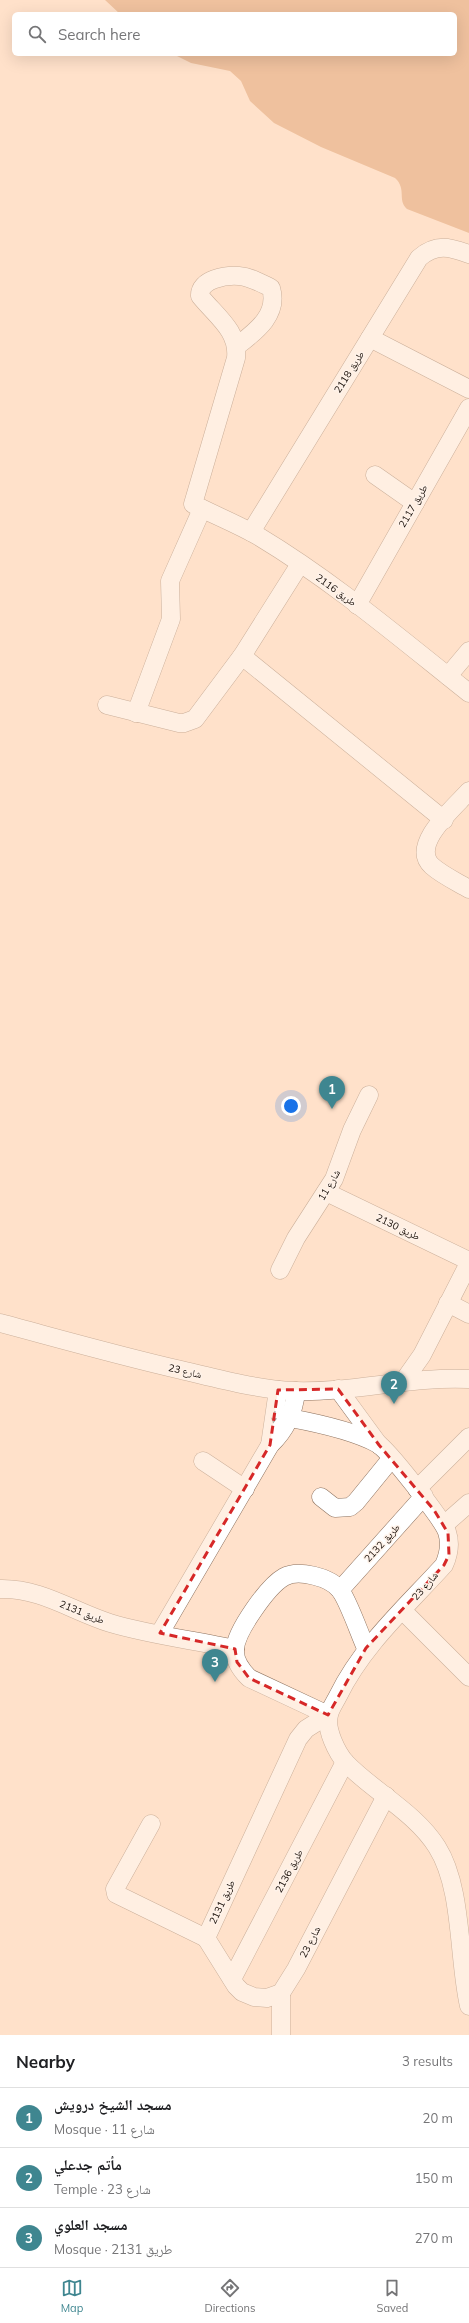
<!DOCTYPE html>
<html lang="en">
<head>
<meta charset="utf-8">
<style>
	:root { --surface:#fff; --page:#f2f2f2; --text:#202124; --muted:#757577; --line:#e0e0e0; --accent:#3f8690 }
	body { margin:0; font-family:Mulish,"Noto Naskh Arabic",sans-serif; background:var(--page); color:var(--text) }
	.you { position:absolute; left:291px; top:1106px; width:14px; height:14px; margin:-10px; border:3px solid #fff; border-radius:50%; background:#1a73e8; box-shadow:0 0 0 6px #1a73e833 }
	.badge { display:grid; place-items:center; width:26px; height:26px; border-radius:50%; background:var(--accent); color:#fff; font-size:13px; font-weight:700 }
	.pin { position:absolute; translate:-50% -33px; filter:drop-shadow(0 1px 2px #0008) }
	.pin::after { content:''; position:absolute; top:21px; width:14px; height:12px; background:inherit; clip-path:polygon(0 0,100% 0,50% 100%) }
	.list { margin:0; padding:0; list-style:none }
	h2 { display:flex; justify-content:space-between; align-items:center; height:52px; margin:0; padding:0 16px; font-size:17px }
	h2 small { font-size:13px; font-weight:400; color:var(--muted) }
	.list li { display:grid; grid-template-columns:26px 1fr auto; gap:12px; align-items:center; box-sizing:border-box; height:60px; padding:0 16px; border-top:1px solid var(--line) }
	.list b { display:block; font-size:15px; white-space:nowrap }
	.list p { margin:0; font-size:13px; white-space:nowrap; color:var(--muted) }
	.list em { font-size:13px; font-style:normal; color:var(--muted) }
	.icon { flex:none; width:22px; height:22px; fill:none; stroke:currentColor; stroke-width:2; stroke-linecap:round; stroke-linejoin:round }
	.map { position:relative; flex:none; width:469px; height:2035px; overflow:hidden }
	.search { position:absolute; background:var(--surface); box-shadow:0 4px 16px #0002; left:12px; right:12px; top:12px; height:44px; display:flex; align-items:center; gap:10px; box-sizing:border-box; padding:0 14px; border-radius:6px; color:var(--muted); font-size:15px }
	.sheet { height:232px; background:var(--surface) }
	nav { display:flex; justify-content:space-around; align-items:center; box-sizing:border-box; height:56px; border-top:1px solid var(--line); background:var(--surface); font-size:11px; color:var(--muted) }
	nav a { display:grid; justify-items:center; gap:2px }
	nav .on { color:var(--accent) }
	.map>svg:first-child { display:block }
</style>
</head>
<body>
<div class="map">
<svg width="469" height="2035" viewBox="0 0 469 2035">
	<rect width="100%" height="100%" fill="#ffe1cb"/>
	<path fill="#db9a68" d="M105 0H469V233L407 209C397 200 407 189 395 178L321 147 274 123 250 101 241 81 230 71 191 63 173 54H455V14H120Z"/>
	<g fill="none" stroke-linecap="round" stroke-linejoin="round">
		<g stroke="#8e7360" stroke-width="19">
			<g id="minor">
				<polyline points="370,338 469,389"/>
				<path d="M237 346C255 332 279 315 271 288 261 283 251 277 239 276 226 275 199 279 200 296 216 316 239 331 236 358L193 504C214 515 237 524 258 536 333 581 401 639 469 693"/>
				<polyline points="375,475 415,503"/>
				<path d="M251 532 419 258C436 243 450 247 469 254"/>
				<polyline points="357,605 469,408"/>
				<polyline points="242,656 444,820"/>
				<polyline points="448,676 469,651"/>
				<polyline points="107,705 179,723 184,723 195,719 242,656 300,564"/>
				<polyline points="136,713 171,619 170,581 202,509"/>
				<path d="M469 791C455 807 409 845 432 866 442 875 457 882 469 889"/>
				<polyline points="326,1192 469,1261"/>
				<polyline points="280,1270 296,1238 334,1179 352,1130 369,1095"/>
				<polyline points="448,1303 469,1314"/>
				<path d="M0 1323C60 1339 120 1356 181 1370 218 1379 256 1389 294 1391 353 1393 411 1376 469 1379"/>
				<polyline points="403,1382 422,1355 469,1263"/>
				<polyline points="338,1389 379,1445"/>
				<path d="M290 1418C317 1423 354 1431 378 1444 388 1450 443 1520 447 1532 451 1544 449 1554 444 1565 406 1607 363 1645 338 1696 335 1702 330 1709 329 1715 325 1729 337 1753 346 1763 373 1791 416 1813 437 1847 463 1888 458 1958 469 2006"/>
				<polyline points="270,1445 278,1390"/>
				<polyline points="203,1461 245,1489"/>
				<polyline points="417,1489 469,1437"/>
				<polyline points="321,1497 335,1508 350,1507 356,1502 391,1459"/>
				<polyline points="444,1525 469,1503"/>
				<path d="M0 1589C41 1588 72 1611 110 1623 150 1635 193 1640 235 1649"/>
				<polyline points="340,1590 424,1496"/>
				<polyline points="403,1611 469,1677"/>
				<path d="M160 1633 270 1445C286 1430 294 1413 296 1391"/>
				<path d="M328 1715 249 1678C242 1671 234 1660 235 1649 236 1631 268 1586 284 1577 298 1569 330 1577 340 1590 348 1600 360 1635 366 1648"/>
				<polyline points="151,1824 115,1889 116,1894 206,1938 298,1739 306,1729 328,1715"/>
				<polyline points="206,1938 236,1986 242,1992 254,1997 267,1998 281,1993 296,1969 386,1796"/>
				<polyline points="232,1979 345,1762"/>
				<polyline points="281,1993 281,2035"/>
			</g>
		</g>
		<use href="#minor" stroke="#fff" stroke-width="18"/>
	</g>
	<defs><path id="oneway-solid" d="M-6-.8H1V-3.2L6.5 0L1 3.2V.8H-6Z"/></defs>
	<use fill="#a29e9b" href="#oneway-solid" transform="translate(274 1417) rotate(98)"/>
	<path d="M0 0H469V2035H0ZM338 1389 379 1445 434 1510 448 1533 449 1555 444 1565 366 1648 328 1715 249 1678 237 1662 235 1649 160 1633 270 1445 278 1390Z" fill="#ffe1cb" fill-opacity=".55" fill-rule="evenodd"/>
	<path fill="none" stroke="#d62828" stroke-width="3" stroke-dasharray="8 5" stroke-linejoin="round" d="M338 1389 379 1445 434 1510 448 1533 449 1555 444 1565 366 1648 328 1715 249 1678 237 1662 235 1649 160 1633 270 1445 278 1390Z"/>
	<g text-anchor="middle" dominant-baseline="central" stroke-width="3" stroke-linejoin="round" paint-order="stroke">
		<g font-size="10" fill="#170d06" stroke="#fef2e9">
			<text transform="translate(349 372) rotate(-58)">طريق 2118</text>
			<text transform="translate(413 506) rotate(-60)">طريق 2117</text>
			<text transform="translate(336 590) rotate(36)">طريق 2116</text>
			<text transform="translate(329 1185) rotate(-60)">شارع 11</text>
			<text transform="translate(398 1227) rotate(26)">طريق 2130</text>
			<text transform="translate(185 1371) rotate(13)">شارع 23</text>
			<text transform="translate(382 1543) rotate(-48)">طريق 2132</text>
			<text transform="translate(425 1586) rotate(-49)">شارع 23</text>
			<text transform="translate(82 1612) rotate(22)">طريق 2131</text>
			<text transform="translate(289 1871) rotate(-62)">طريق 2136</text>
			<text transform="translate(222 1902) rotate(-65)">طريق 2131</text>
			<text transform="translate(310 1942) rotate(-63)">شارع 23</text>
		</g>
	</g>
</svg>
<div class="you"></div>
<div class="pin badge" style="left:332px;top:1109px">1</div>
<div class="pin badge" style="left:394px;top:1404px">2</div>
<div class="pin badge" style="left:215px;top:1682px">3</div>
<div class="search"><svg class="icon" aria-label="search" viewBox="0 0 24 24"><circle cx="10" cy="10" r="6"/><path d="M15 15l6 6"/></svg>Search here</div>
</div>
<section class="sheet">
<h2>Nearby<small>3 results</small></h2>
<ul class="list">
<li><span class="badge">1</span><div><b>مسجد الشيخ درويش</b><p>Mosque · شارع 11</p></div><em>20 m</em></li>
<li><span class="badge">2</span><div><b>مأتم جدعلي</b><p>Temple · شارع 23</p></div><em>150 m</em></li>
<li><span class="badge">3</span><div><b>مسجد العلوي</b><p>Mosque · طريق 2131</p></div><em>270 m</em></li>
</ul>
</section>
<nav>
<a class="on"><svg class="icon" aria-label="map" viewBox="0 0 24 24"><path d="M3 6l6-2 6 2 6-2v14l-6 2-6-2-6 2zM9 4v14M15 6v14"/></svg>Map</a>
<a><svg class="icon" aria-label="directions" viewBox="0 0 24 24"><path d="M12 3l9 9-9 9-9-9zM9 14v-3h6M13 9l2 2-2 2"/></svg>Directions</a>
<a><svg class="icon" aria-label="saved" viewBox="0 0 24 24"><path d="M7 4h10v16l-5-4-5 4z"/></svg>Saved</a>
</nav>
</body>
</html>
